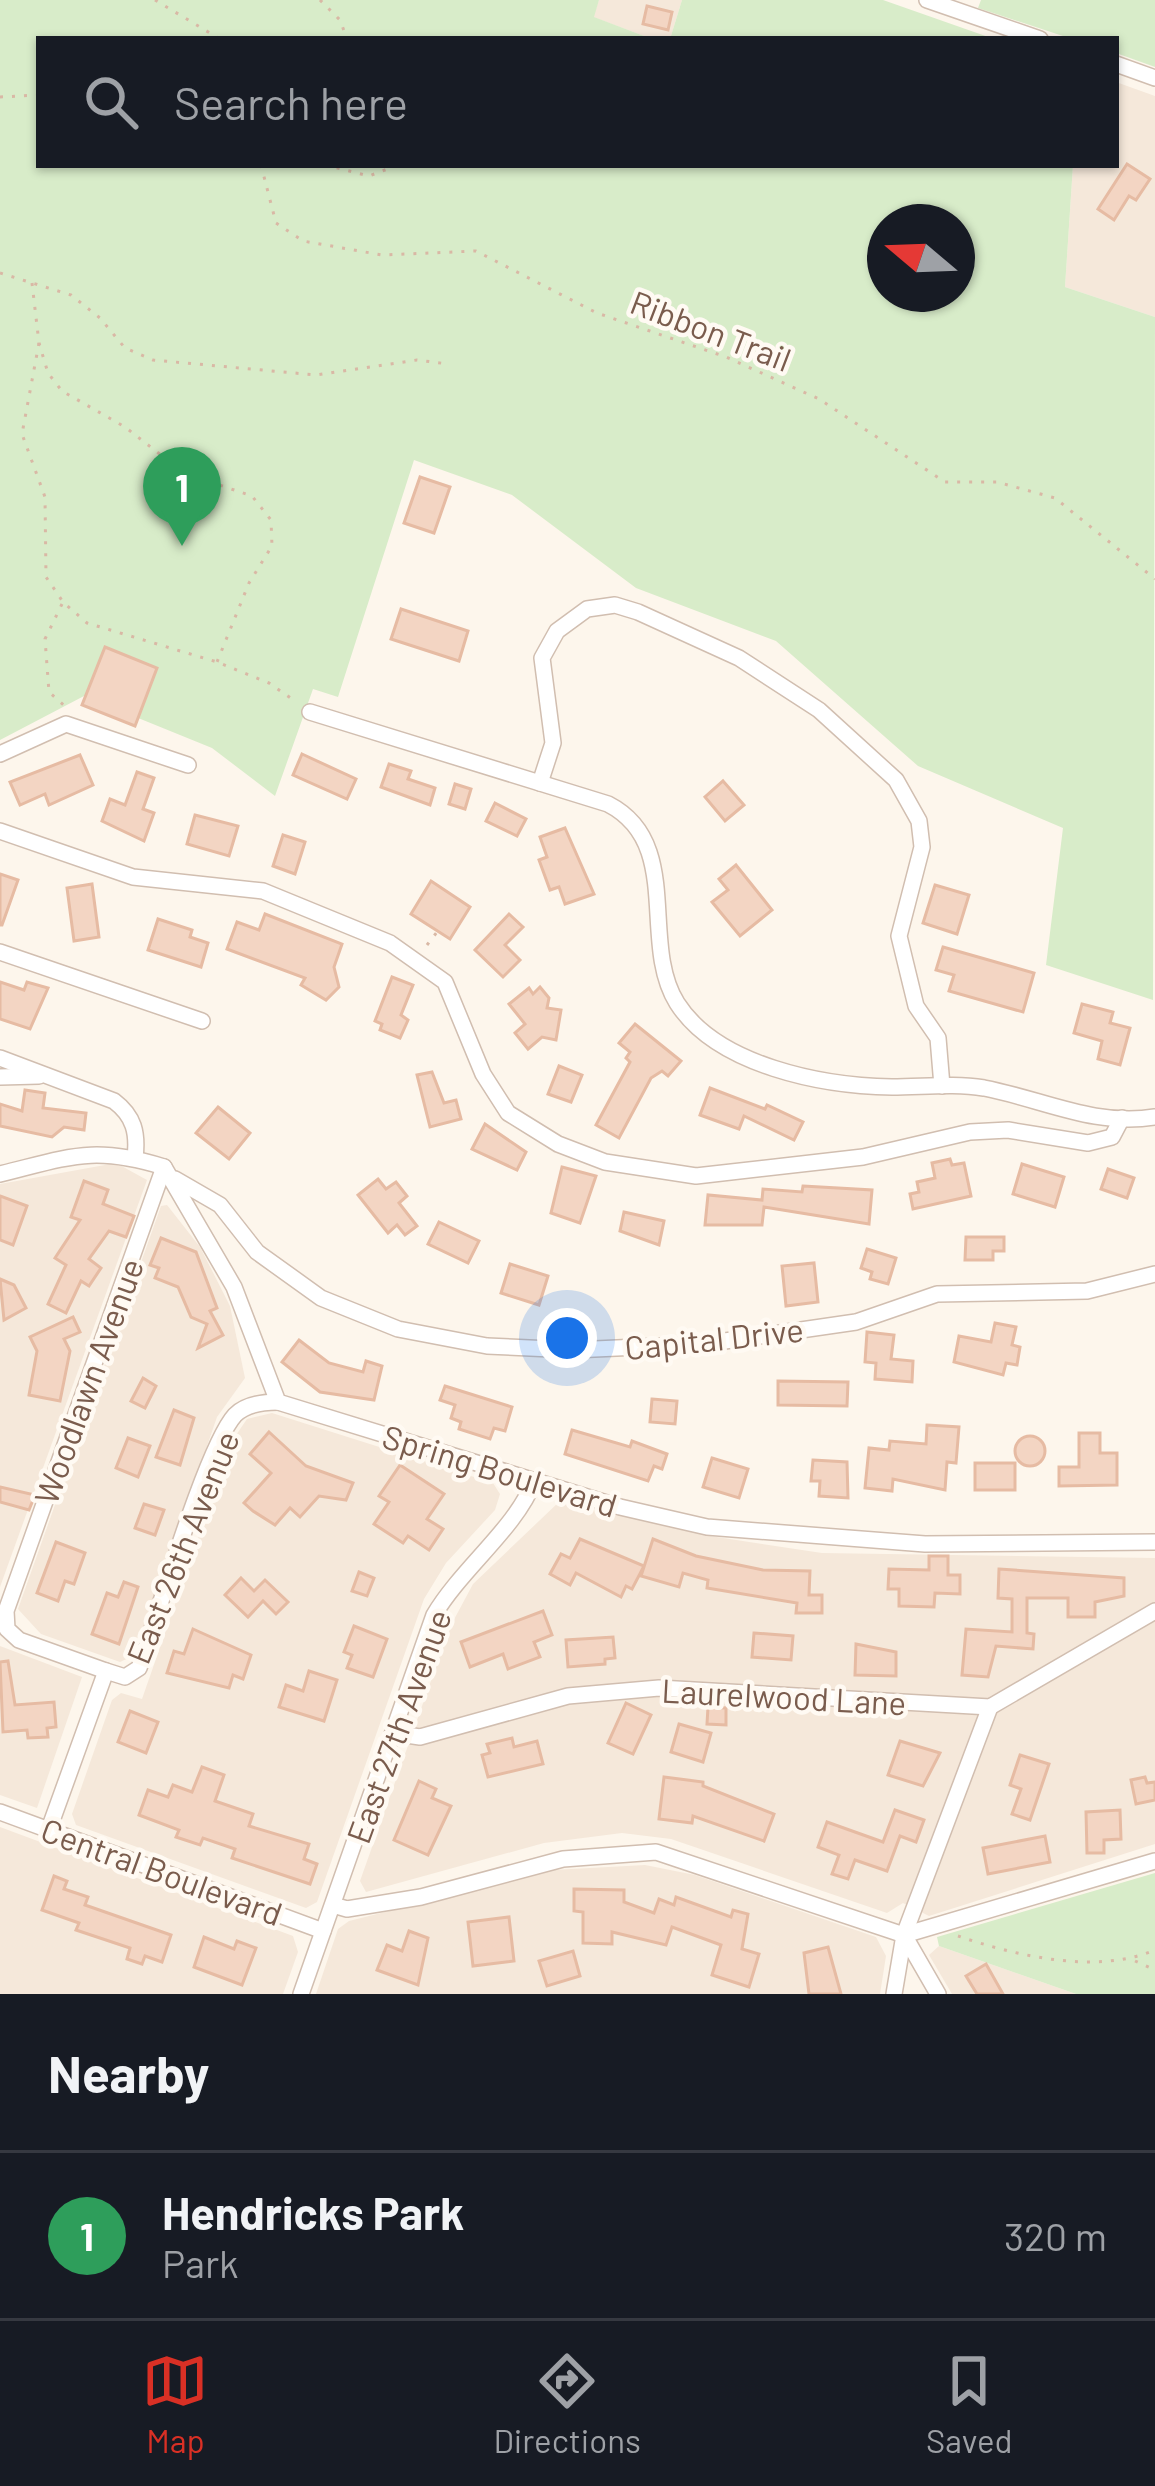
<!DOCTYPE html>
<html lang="en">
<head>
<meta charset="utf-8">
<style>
	:root { --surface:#171b24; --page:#20242c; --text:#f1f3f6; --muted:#9ea1a6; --line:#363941; --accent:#d93025 }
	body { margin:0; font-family:Barlow,sans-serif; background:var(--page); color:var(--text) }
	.compass { position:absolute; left:867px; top:204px; width:108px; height:108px; border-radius:50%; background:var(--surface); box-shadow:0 3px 9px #0004; rotate:289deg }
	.you { position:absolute; left:567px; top:1338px; width:42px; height:42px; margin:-30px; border:9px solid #fff; border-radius:50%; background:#1a73e8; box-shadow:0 0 0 18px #1a73e833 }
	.badge { display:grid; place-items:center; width:78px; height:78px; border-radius:50%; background:var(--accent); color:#fff; font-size:39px; font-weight:700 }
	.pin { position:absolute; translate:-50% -99px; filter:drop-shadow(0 3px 6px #0008) }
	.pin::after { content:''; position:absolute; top:63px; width:42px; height:36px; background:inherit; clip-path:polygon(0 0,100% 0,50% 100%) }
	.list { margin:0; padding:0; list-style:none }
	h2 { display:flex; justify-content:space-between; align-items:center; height:156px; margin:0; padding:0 48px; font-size:51px }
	h2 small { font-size:39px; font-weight:400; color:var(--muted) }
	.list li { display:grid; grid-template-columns:78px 1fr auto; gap:36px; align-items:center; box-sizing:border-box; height:168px; padding:0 48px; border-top:3px solid var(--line) }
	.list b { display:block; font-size:45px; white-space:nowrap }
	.list p { margin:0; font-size:39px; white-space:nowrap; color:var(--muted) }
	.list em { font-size:39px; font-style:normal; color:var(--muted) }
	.icon { flex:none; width:66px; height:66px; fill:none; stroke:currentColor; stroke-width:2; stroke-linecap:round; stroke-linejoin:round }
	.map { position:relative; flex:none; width:1155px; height:1994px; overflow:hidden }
	.search { position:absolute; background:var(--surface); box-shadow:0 3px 9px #0004; left:36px; right:36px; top:36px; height:132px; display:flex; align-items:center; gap:30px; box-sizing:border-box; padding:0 42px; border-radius:0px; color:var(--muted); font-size:45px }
	.sheet { height:324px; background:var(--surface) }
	nav { display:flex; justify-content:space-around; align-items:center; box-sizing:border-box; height:168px; border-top:3px solid var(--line); background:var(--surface); font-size:33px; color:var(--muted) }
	nav a { display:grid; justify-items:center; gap:6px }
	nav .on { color:var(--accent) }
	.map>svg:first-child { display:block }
</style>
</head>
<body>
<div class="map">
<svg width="1155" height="1994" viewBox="0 0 1155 1994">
	<rect width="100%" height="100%" fill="#fdf6ec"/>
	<g fill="#f5e8da">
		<polygon points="599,0 682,0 670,39 652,39 593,17"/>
		<polygon points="1116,82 1155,96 1155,317 1065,287 1073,165 1116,165"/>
		<polygon points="116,1163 147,1180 0,1587 0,1184"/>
		<polygon points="167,1205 200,1247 230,1306 245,1378 217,1417 135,1655 120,1662 41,1634 18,1609 161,1206"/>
		<polygon points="272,1413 493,1483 500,1494 495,1510 446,1563 424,1599 317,1902 306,1908 76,1825 72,1814 112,1700 121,1693 142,1699 232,1441 247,1419"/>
		<polygon points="561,1500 710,1536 822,1553 1155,1558 1155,1844 929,1916 903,1903 887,1913 671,1839 622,1833 544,1843 366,1892 360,1881 450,1627 473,1584"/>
		<polygon points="0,1646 82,1677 37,1808 0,1795"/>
		<polygon points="0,1827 293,1936 298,1952 283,1994 0,1994"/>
		<polygon points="645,1865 695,1875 876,1937 886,1956 880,1994 316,1994 338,1929 349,1921 553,1870"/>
		<polygon points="939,1946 1076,1994 952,1994 929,1955"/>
	</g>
	<g fill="#d8ecc9" fill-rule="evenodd">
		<path d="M0 0H599L594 17 652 39H39V165H1073L1065 287 1155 317 1153 1000 1046 965 1063 828 918 766 776 641 636 588 512 495 414 460 338 697 313 689 275 796 212 748 84 696 0 740ZM885 222H957V294H885Z"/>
		<polygon points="682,0 883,0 994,39 670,39"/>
		<polygon points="981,0 1155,0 1155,67 1116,53 1116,39 1072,39 978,8"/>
		<polygon points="1155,1873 1155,1994 1076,1994 939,1946 937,1937"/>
	</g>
	<g fill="#f3d5c3" stroke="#e6bba3" stroke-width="3">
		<polygon points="647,6 672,12 668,30 643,24"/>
		<polygon points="1127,164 1150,179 1136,200 1129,196 1114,220 1098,209"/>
		<polygon points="420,477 450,487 434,533 404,523"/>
		<polygon points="401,609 468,631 459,661 391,639"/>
		<polygon points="105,647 157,668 135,726 82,705"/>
		<polygon points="302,754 356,779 347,799 293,775"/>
		<polygon points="80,755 93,785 49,805 45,794 20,805 10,782"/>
		<polygon points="389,764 411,771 408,779 435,788 430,805 381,787"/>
		<polygon points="137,772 154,778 143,809 154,813 144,841 102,821 110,799 125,805"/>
		<polygon points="723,781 744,805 725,821 705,797"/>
		<polygon points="455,784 471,789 465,809 449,804"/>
		<polygon points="495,803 526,819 517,836 486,821"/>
		<polygon points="195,815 238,826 229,856 187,844"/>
		<polygon points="565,828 594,894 565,904 559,887 550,890 539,860 547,857 540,837"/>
		<polygon points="283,835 305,842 295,874 273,866"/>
		<polygon points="736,865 772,910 740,936 712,902 728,890 719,879"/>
		<polygon points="0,874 18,880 2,925 0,925"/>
		<polygon points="431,881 470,907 450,939 411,914"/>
		<polygon points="92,884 99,937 74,941 67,888"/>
		<polygon points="935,885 969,895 957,934 923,923"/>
		<polygon points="265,914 342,944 334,967 339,987 326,1000 301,985 305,978 227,949 237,922 259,930"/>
		<polygon points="509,914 523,927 505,945 520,960 503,977 475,950"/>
		<polygon points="158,919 192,930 190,937 208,943 201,967 148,950"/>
		<polygon points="943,947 1034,973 1023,1012 949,991 954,975 936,970"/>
		<polygon points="392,977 413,985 401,1015 408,1020 400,1038 380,1030 382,1024 375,1021"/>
		<polygon points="0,982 24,990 27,982 48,988 30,1029 0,1019"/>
		<polygon points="540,987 549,998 547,1008 561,1010 556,1040 542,1037 528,1049 515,1033 525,1024 509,1004 529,988 533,994"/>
		<polygon points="1082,1004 1113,1012 1110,1023 1130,1028 1120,1065 1098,1059 1102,1041 1074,1033"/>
		<polygon points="635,1024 681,1061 668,1076 662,1071 651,1078 619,1138 596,1125 630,1062 626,1058 630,1052 619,1043"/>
		<polygon points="559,1066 582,1075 571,1102 548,1094"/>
		<polygon points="432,1072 444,1103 456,1100 461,1119 430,1127 417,1075"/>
		<polygon points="710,1088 765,1109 767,1105 803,1122 794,1140 744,1116 739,1129 700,1115"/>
		<polygon points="25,1090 45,1093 43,1108 86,1113 84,1130 64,1127 52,1137 0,1126 0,1104 22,1111"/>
		<polygon points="218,1107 250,1133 229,1159 196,1133"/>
		<polygon points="485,1124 526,1152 517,1170 472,1149"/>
		<polygon points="950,1159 952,1165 964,1163 971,1196 913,1209 910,1194 919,1192 917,1182 935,1178 932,1163"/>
		<polygon points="1022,1164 1064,1177 1055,1207 1013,1194"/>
		<polygon points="562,1167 596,1176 580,1223 551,1213"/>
		<polygon points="1108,1169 1134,1178 1127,1198 1101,1189"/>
		<polygon points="378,1179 386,1189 396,1182 407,1196 399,1203 417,1226 405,1235 397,1225 388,1233 358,1195"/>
		<polygon points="84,1181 108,1190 103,1204 134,1216 126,1237 109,1231 89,1259 101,1268 89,1286 81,1281 66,1313 48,1304 66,1265 55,1258 80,1220 71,1217"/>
		<polygon points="803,1186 872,1190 869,1224 764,1207 762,1225 705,1225 708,1195 762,1200 763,1189 802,1192"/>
		<polygon points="0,1196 27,1206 13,1245 0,1240"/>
		<polygon points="624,1212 664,1221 659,1245 620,1231"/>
		<polygon points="439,1222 479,1241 468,1263 428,1244"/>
		<polygon points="966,1237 1004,1237 1004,1251 993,1251 993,1260 965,1260"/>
		<polygon points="161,1238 196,1252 217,1308 210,1311 223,1335 198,1348 207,1324 191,1317 178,1287 155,1278 159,1268 150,1265"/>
		<polygon points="867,1249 896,1258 888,1284 870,1279 872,1272 861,1268"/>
		<polygon points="814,1263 818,1302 786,1306 782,1266"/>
		<polygon points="510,1264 548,1276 539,1305 501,1293"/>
		<polygon points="0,1279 14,1285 26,1308 4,1320"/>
		<polygon points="73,1317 80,1332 64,1339 70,1351 60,1401 29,1395 37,1351 30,1337"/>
		<polygon points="995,1323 1016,1327 1012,1345 1020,1347 1017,1365 1006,1363 1003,1375 954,1362 959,1336 991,1342"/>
		<polygon points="867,1332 894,1335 891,1359 913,1361 912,1382 875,1379 876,1363 865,1362"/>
		<polygon points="299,1340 329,1363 363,1372 366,1361 382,1366 374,1400 320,1392 282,1362"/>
		<polygon points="143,1378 156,1386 145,1408 131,1401"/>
		<polygon points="778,1381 848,1382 847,1406 778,1405"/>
		<polygon points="445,1386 512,1407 505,1431 494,1428 490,1439 459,1429 461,1422 451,1418 455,1405 440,1400"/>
		<polygon points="652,1399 677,1401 675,1424 650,1422"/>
		<polygon points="174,1410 194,1418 180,1465 156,1457"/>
		<polygon points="927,1425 959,1427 956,1463 947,1462 945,1490 893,1479 892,1491 865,1488 869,1448 889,1450 890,1441 926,1444"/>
		<polygon points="572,1430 630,1447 632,1441 667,1454 662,1469 654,1466 648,1481 565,1454"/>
		<polygon points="269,1432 306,1466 353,1483 346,1500 319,1496 300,1517 290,1508 275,1525 253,1511 244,1503 271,1473 250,1454"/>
		<polygon points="1079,1433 1100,1433 1100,1453 1117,1453 1117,1485 1059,1486 1059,1467 1079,1467"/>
		<circle cx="1030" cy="1451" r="15"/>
		<polygon points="128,1438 150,1446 138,1477 116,1468"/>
		<polygon points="712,1458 748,1469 739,1498 703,1487"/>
		<polygon points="813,1460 847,1462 848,1498 819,1496 820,1481 811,1481"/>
		<rect x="975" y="1463" width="40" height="27"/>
		<polygon points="400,1465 444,1494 427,1519 443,1529 429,1550 408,1536 403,1543 374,1524 389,1502 379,1496"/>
		<polygon points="0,1487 35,1495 29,1510 0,1502"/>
		<polygon points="144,1504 164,1510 155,1535 135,1528"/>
		<polygon points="580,1539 644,1566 632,1589 626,1586 621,1597 576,1573 570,1585 550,1574 561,1554 570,1558"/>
		<polygon points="653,1539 696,1556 763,1570 810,1571 809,1595 822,1595 822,1613 796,1613 797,1603 707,1588 708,1580 683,1573 679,1587 641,1576"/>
		<polygon points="56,1542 85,1553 74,1584 65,1581 58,1601 37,1593"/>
		<polygon points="929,1556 948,1556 948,1575 960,1575 960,1594 935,1593 934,1607 899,1606 899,1589 888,1589 889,1569 929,1570"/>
		<polygon points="999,1569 1124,1578 1124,1596 1095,1602 1095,1617 1068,1617 1068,1598 1027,1598 1027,1633 1034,1634 1033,1649 996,1646 988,1677 962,1675 966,1629 1012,1632 1012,1599 998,1598"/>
		<polygon points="359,1572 374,1578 367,1596 352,1591"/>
		<polygon points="241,1578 254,1591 265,1580 288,1602 276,1614 263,1601 248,1617 225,1595"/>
		<polygon points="124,1582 138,1587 119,1644 92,1634 107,1593 118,1597"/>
		<polygon points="543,1611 552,1635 534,1642 540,1657 508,1669 503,1654 470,1667 461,1642"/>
		<polygon points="354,1626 387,1639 373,1677 347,1668 352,1655 344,1652"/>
		<polygon points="193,1629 251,1655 243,1679 233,1675 229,1688 167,1673 174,1651 184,1654"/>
		<polygon points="754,1633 793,1636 791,1660 752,1657"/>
		<polygon points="613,1637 615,1658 605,1659 605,1664 568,1667 566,1640"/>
		<polygon points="856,1644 896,1652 896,1676 855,1675"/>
		<polygon points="8,1661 15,1705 54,1702 56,1727 47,1728 48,1737 28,1738 27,1730 3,1732 0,1662"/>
		<polygon points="309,1671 337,1680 324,1721 279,1707 286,1685 303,1691"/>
		<polygon points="626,1703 651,1715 633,1754 608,1743"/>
		<polygon points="708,1707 726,1708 726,1725 707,1724"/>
		<polygon points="130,1711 158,1722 146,1753 118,1742"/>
		<polygon points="679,1724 711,1733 703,1762 671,1752"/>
		<polygon points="512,1738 514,1747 537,1741 543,1764 488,1777 482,1755 490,1753 487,1744"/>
		<polygon points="900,1741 940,1753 923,1786 888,1775"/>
		<polygon points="1020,1755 1049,1764 1030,1820 1012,1814 1021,1789 1010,1785"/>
		<polygon points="202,1767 224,1775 215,1801 253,1814 249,1826 309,1844 304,1859 317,1864 310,1884 232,1858 235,1849 203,1838 200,1845 176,1837 179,1830 139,1815 148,1790 168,1797 173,1785 192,1792"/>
		<polygon points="664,1777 703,1782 703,1786 774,1814 764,1841 693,1816 692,1823 659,1819"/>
		<polygon points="1145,1777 1147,1783 1155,1782 1155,1800 1136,1804 1131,1780"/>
		<polygon points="419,1781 436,1789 432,1798 451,1806 428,1855 394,1840"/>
		<polygon points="895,1810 924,1820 916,1842 900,1836 887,1871 855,1860 848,1879 832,1874 839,1855 818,1847 827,1822 883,1842"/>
		<polygon points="1120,1810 1121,1839 1104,1840 1104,1853 1087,1853 1086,1812"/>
		<polygon points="1045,1836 1050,1862 988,1874 983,1848"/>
		<polygon points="54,1876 67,1881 64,1889 88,1897 85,1905 171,1935 162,1962 145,1956 142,1964 127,1959 130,1948 76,1930 79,1923 42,1910"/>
		<polygon points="574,1889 624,1890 624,1902 654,1913 659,1899 674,1905 676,1897 731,1917 733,1910 748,1914 742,1949 759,1954 749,1987 712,1975 721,1945 672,1927 666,1945 612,1932 612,1944 583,1943 583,1912 574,1911"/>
		<polygon points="509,1917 514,1961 473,1966 468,1922"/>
		<polygon points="409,1931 428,1938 418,1985 377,1970 387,1945 402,1951"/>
		<polygon points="204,1937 234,1949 237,1941 256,1948 242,1985 194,1967"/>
		<polygon points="828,1947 841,1994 809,1994 804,1953"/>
		<polygon points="573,1951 580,1976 547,1986 539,1961"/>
		<polygon points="986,1964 1003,1994 977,1994 966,1976"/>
	</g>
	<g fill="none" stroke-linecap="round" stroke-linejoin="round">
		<g stroke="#d1beb0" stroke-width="18">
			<g id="street">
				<polyline points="927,0 1040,39"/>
				<polyline points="1116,64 1155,78"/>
				<path d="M310 712 608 804C684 843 639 942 677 1003 717 1066 823 1086 892 1087 923 1087 954 1083 984 1088 1042 1099 1095 1127 1155 1117"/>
				<polyline points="0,754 66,724 188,765"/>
				<polyline points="540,783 553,743 542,658 557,631 587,609 615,605 638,612 739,658 819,710 896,780 919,821 922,847 899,936 916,1006 938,1038 942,1086"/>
				<polyline points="0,831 133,877 263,891 390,943 445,982 483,1074 508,1113 558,1144 605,1162 696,1176 863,1157 970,1132 1008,1130 1088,1143 1112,1137 1122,1118"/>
				<polyline points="0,952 202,1021"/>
				<path d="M0 1058 114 1101C134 1116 138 1133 135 1158"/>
				<polyline points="0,1077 39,1076"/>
				<path d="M0 1174C70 1157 93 1145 164 1167L234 1287 278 1402 620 1507 707 1527 925 1544 1155 1542"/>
				<polyline points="175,1179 220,1205 257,1252 321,1298 398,1329 487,1346 573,1350 704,1344 856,1322 937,1294 1087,1291 1155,1274"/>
				<polyline points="106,1671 19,1640 7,1629 6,1611 164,1167"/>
				<polyline points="393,1733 420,1737 568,1696 659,1688 990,1707 1155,1611"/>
				<polyline points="0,1812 323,1931"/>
				<path d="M49 1829 106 1671 125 1677 139 1668C157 1618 206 1447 235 1415 246 1404 263 1402 278 1402"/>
				<polyline points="333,1905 347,1909 421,1897 563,1859 656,1852 904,1935 1155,1861"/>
				<polyline points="904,1935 938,1994"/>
				<path d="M301 1994 434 1615C462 1568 516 1528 534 1481"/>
				<polyline points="894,1994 904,1935 990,1707"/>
			</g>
		</g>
		<g stroke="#d9b8a5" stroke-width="3" stroke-dasharray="3 9" stroke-linecap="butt">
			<polyline points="155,0 220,39"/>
			<polyline points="320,0 340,20 347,39"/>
			<polyline points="0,97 39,95"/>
			<polyline points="261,165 276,223 303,241 382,255 476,251 597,313 726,357 819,399 945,482 997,482 1055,498 1155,579"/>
			<polyline points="325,165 369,176 398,165"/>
			<polyline points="0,273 71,295 100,318 125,348 153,360 316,375 417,360 448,364"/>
			<polyline points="32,283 39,343 48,373 62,391 125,427 184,473 252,496 271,520 272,546 249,583 217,662"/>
			<polyline points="39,343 22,434 45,497 46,577 63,602 87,623 217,662 269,683 295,701"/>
			<polyline points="62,604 45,639 49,692 67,708"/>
			<polyline points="427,945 437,932"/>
			<path d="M958 1936C1017 1956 1096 1975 1155 1950"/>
			<polyline points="1135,1961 1155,1970"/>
		</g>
		<use href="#street" stroke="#fff" stroke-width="15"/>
	</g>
	<g text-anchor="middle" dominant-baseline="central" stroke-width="9" stroke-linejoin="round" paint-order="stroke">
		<g font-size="33" fill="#7a5c4d" stroke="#fffaf3">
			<text transform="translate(711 330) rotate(21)">Ribbon Trail</text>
			<text transform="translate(714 1338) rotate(-6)">Capital Drive</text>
			<text transform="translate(88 1381) rotate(-70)">Woodlawn Avenue</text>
			<text transform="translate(500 1470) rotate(17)">Spring Boulevard</text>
			<text transform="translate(182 1547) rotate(-68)">East 26th Avenue</text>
			<text transform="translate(784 1696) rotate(3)">Laurelwood Lane</text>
			<text transform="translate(398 1726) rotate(-70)">East 27th Avenue</text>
			<text transform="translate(162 1871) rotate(20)">Central Boulevard</text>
		</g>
	</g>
</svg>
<svg class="compass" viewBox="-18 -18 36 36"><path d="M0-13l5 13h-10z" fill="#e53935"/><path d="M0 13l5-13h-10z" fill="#9ea1a6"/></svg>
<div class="you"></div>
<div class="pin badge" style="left:182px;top:546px;background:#2e9e5b">1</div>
<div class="search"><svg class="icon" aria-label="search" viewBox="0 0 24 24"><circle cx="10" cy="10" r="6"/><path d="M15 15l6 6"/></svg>Search here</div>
</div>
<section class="sheet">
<h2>Nearby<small></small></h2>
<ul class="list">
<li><span class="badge" style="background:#2e9e5b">1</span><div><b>Hendricks Park</b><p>Park</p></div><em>320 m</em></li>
</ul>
</section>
<nav>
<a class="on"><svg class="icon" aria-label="map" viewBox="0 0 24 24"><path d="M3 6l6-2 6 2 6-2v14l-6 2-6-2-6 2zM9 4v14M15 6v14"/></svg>Map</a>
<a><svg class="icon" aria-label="directions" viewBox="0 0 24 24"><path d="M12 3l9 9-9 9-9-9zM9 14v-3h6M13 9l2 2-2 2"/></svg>Directions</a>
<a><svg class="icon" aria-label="saved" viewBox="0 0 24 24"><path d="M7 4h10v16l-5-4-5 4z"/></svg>Saved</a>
</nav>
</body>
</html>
